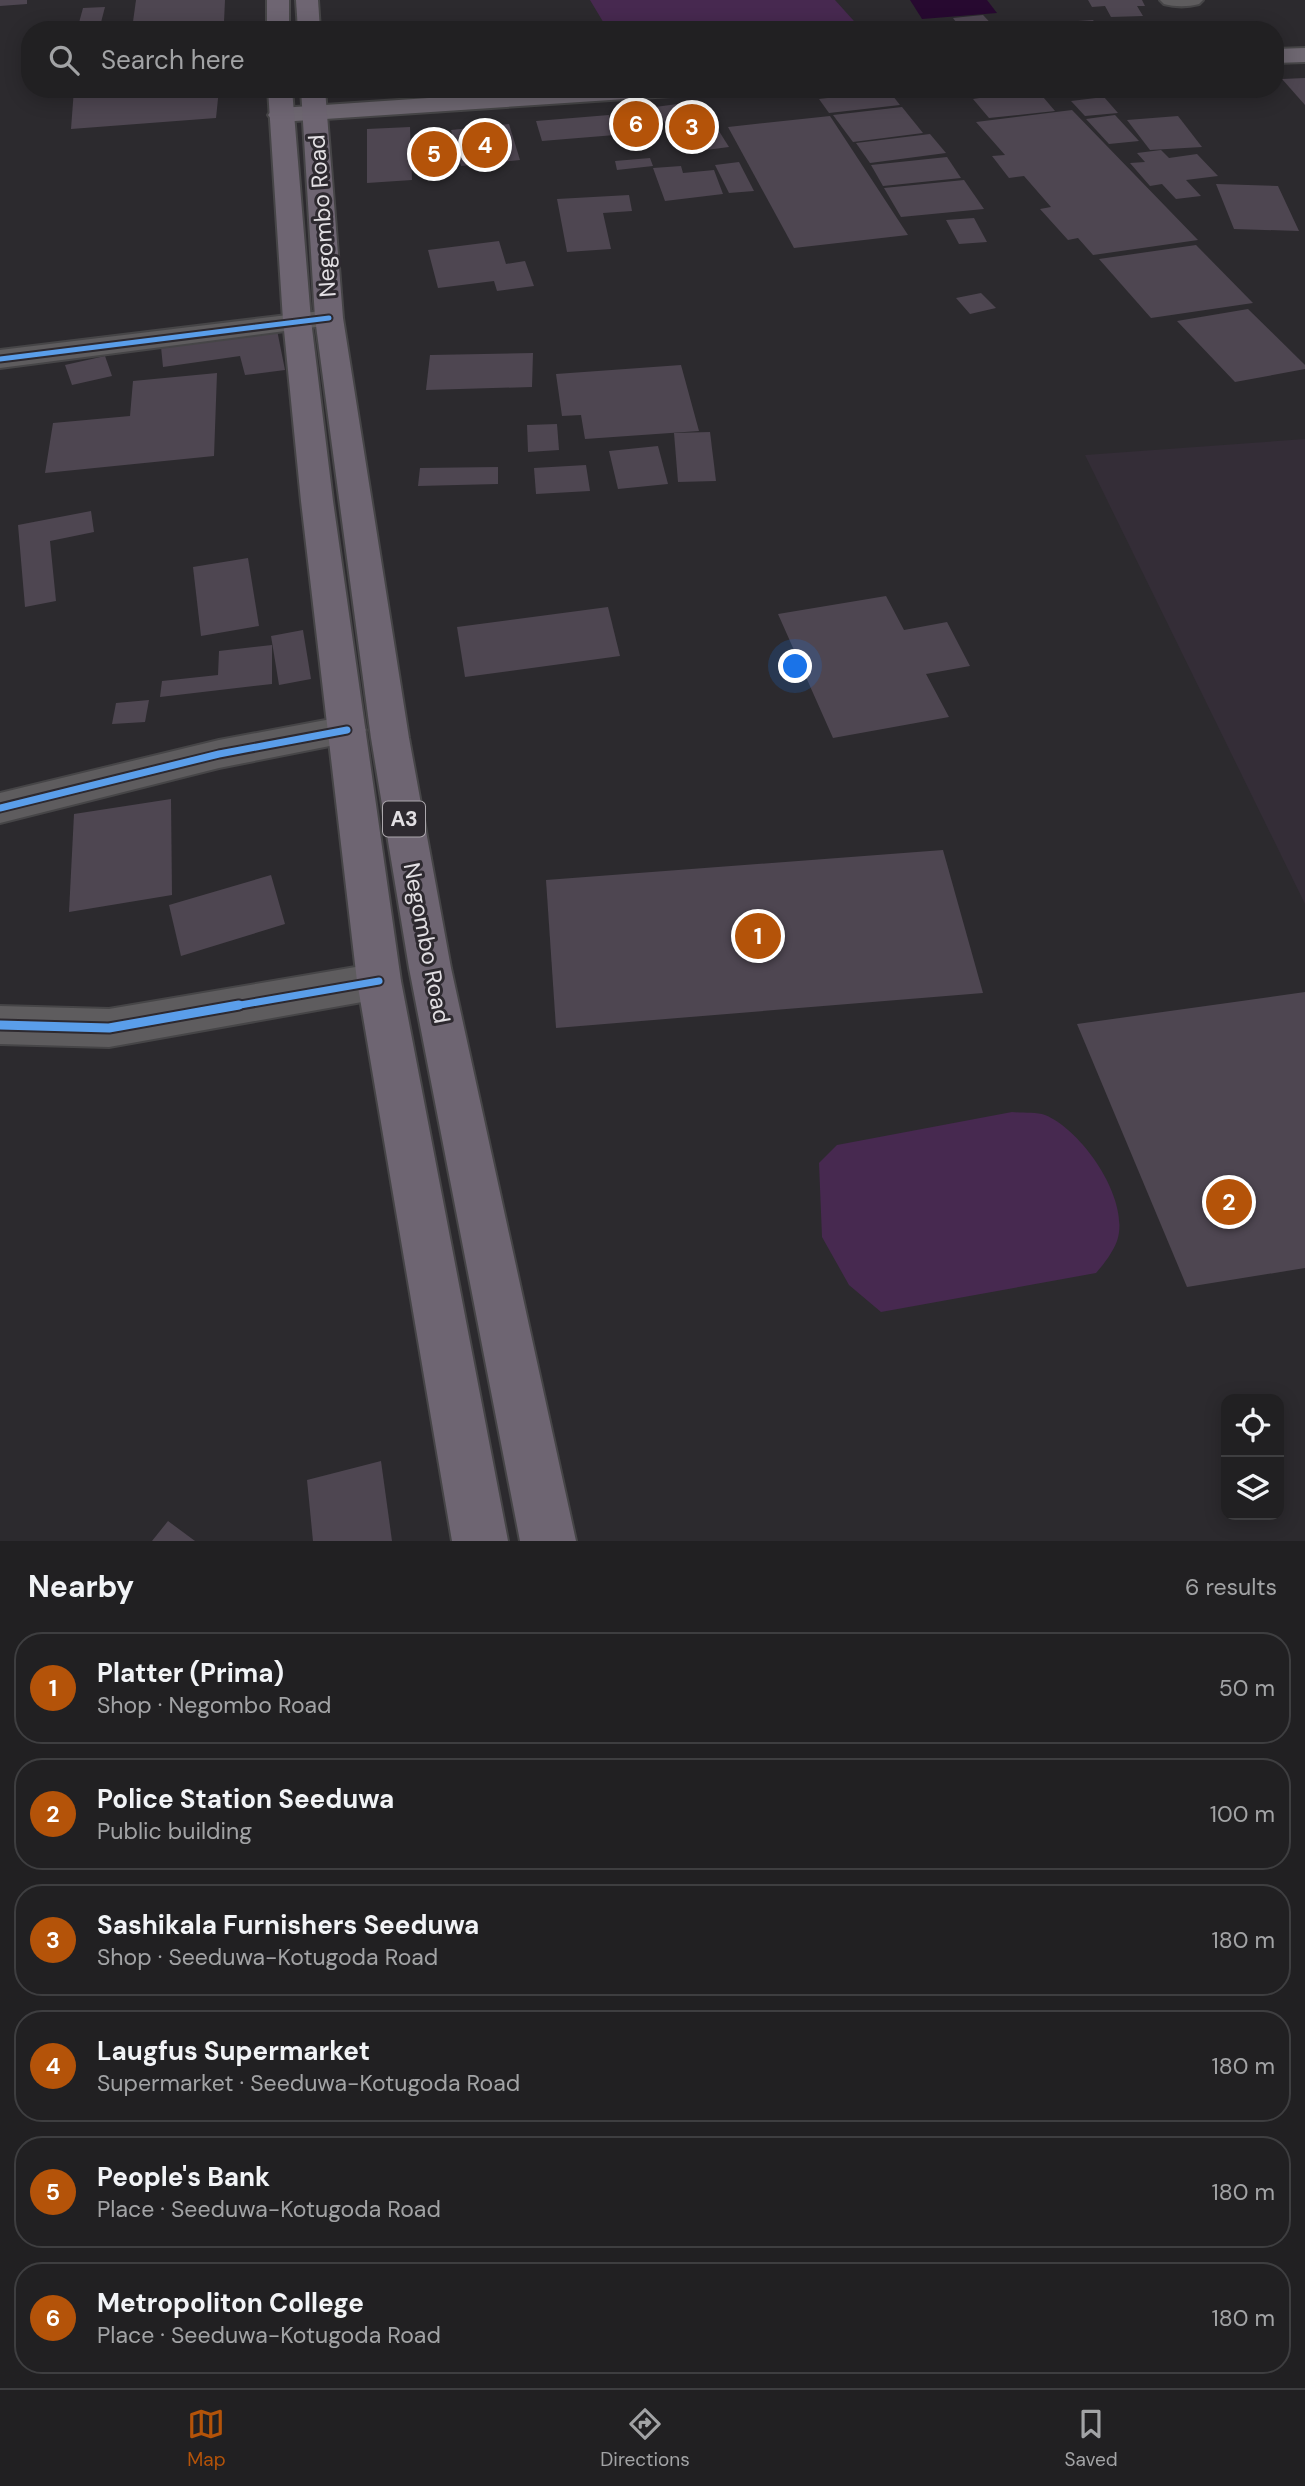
<!DOCTYPE html>
<html lang="en">
<head>
<meta charset="utf-8">
<style>
	:root { --surface:#212022; --page:#29282a; --text:#f1f3f6; --muted:#a2a3a5; --line:#3e3e40; --accent:#b45309 }
	body { margin:0; font-family:"DM Sans",sans-serif; background:var(--page); color:var(--text) }
	.controls { position:absolute; right:21px; bottom:21px; display:grid; overflow:hidden; border-radius:14px; box-shadow:0 4px 18px #0003 }
	.controls button { width:63px; height:63px; display:grid; place-items:center; padding:0; border:0; border-bottom:2px solid var(--line); background:var(--surface); color:var(--text); font:35px sans-serif }
	.you { position:absolute; left:796px; top:667px; width:24px; height:24px; margin:-18px; border:5px solid #fff; border-radius:50%; background:#1a73e8; box-shadow:0 0 0 10px #1a73e833 }
	.badge { display:grid; place-items:center; width:46px; height:46px; border-radius:50%; background:var(--accent); color:#fff; font-size:23px; font-weight:700 }
	.pin { position:absolute; translate:-50% -50%; border:4px solid #fff; box-shadow:0 2px 7px #0006 }
	.list { margin:0; padding:0; list-style:none }
	h2 { display:flex; justify-content:space-between; align-items:center; height:91px; margin:0; padding:0 28px; font-size:30px }
	h2 small { font-size:23px; font-weight:400; color:var(--muted) }
	.list li { display:grid; grid-template-columns:46px 1fr auto; gap:21px; align-items:center; box-sizing:border-box; height:112px; margin:0 14px 14px; padding:0 14px; border:2px solid var(--line); border-radius:28px }
	.list b { display:block; font-size:26px; white-space:nowrap }
	.list p { margin:0; font-size:23px; white-space:nowrap; color:var(--muted) }
	.list em { font-size:23px; font-style:normal; color:var(--muted) }
	.icon { flex:none; width:38px; height:38px; fill:none; stroke:currentColor; stroke-width:2; stroke-linecap:round; stroke-linejoin:round }
	.map { position:relative; flex:none; width:1305px; height:1541px; overflow:hidden }
	.search { position:absolute; background:var(--surface); box-shadow:0 4px 18px #0003; left:21px; right:21px; top:21px; height:77px; display:flex; align-items:center; gap:18px; box-sizing:border-box; padding:0 24px; border-radius:28px; color:var(--muted); font-size:26px }
	.sheet { height:847px; background:var(--surface) }
	nav { display:flex; justify-content:space-around; align-items:center; box-sizing:border-box; height:98px; border-top:2px solid var(--line); background:var(--surface); font-size:19px; color:var(--muted) }
	nav a { display:grid; justify-items:center; gap:4px }
	nav .on { color:var(--accent) }
	.map>svg:first-child { display:block }
</style>
</head>
<body>
<div class="map">
<svg width="1305" height="1541" viewBox="0 0 1305 1541">
	<rect width="100%" height="100%" fill="#2c2a2e"/>
	<polygon fill="#342d37" points="1305,439 1305,904 1085,455"/>
	<g fill="#472950">
		<polygon points="590,0 835,0 862,30 608,30"/>
		<path d="M1012 1112C1022 1113 1036 1112 1045 1115 1082 1130 1131 1200 1117 1241 1113 1252 1104 1264 1096 1273L881 1312 849 1285 822 1237 819 1163 837 1145Z"/>
	</g>
	<polygon fill="#270930" points="910,0 987,0 997,13 922,19"/>
	<g fill="#4e4651">
		<polygon points="0,0 27,0 27,4 0,6"/>
		<polygon points="136,0 225,0 224,22 132,29"/>
		<polygon points="1088,0 1142,0 1145,6 1137,6 1143,16 1111,17 1105,6 1092,7"/>
		<polygon points="105,7 99,30 77,30 83,8"/>
		<polygon points="983,15 997,30 962,30 953,18"/>
		<polygon points="1093,20 1100,30 1037,30 1032,24"/>
		<polygon points="453,21 455,30 380,30 380,28"/>
		<polygon points="1305,78 1305,105 1282,79"/>
		<polygon points="74,89 219,89 216,118 71,129"/>
		<polygon points="981,89 1004,89 1009,94 1038,91 1055,111 989,118 973,99 986,97"/>
		<polygon points="1058,89 1103,89 1106,93 1065,97"/>
		<polygon points="889,91 900,105 829,113 819,99"/>
		<polygon points="1104,97 1118,113 1085,116 1071,101"/>
		<polygon points="700,101 729,147 683,153 655,107"/>
		<polygon points="902,107 923,133 853,142 833,115"/>
		<polygon points="1072,110 1198,240 1093,255 1078,238 1068,240 1040,209 1051,207 1024,176 1009,178 992,156 1005,155 976,122"/>
		<polygon points="651,112 659,131 621,135 613,116"/>
		<polygon points="609,115 615,135 542,141 536,121"/>
		<polygon points="1115,115 1139,141 1109,144 1086,119"/>
		<polygon points="830,116 908,235 794,248 728,127"/>
		<polygon points="1178,116 1202,147 1150,150 1127,120"/>
		<polygon points="509,124 520,160 461,166 451,130"/>
		<polygon points="410,127 412,180 367,183 367,129"/>
		<polygon points="446,132 453,174 421,176 416,135"/>
		<polygon points="930,134 946,153 870,163 856,143"/>
		<polygon points="1161,150 1169,158 1197,154 1218,176 1186,180 1201,196 1176,199 1162,184 1150,186 1130,163 1145,162 1137,153"/>
		<polygon points="947,157 961,178 883,186 871,165"/>
		<polygon points="650,158 653,166 617,170 615,161"/>
		<polygon points="739,162 754,191 729,193 715,165"/>
		<polygon points="681,166 683,173 714,170 723,194 665,201 653,168"/>
		<polygon points="964,180 984,209 901,217 884,188"/>
		<polygon points="1216,184 1278,186 1299,231 1234,229"/>
		<polygon points="629,195 632,211 603,213 611,249 567,252 557,199"/>
		<polygon points="974,218 987,242 959,244 946,220"/>
		<polygon points="499,241 506,264 525,261 534,286 497,291 494,281 438,288 428,250"/>
		<polygon points="1196,245 1253,303 1151,318 1099,259"/>
		<polygon points="981,293 996,308 970,314 956,298"/>
		<polygon points="1248,309 1305,365 1305,369 1235,382 1177,321"/>
		<polygon points="277,330 285,370 245,375 240,356 163,367 161,347"/>
		<polygon points="533,353 532,387 426,390 430,355"/>
		<polygon points="105,356 112,376 72,385 65,365"/>
		<polygon points="681,365 699,431 585,439 581,415 562,416 556,374"/>
		<polygon points="217,373 214,456 45,473 53,423 130,416 133,381"/>
		<polygon points="557,424 559,450 528,452 527,425"/>
		<polygon points="710,432 716,481 678,482 674,433"/>
		<polygon points="658,446 668,484 618,489 609,451"/>
		<polygon points="586,465 590,491 536,494 534,468"/>
		<polygon points="498,467 498,484 418,486 420,468"/>
		<polygon points="91,511 94,532 50,541 56,601 25,607 18,525"/>
		<polygon points="248,558 259,626 201,636 193,567"/>
		<polygon points="886,596 904,630 947,622 970,666 926,674 949,717 833,738 778,614"/>
		<polygon points="608,607 620,656 465,677 457,627"/>
		<polygon points="303,630 311,679 279,685 271,636"/>
		<polygon points="272,645 272,684 160,697 162,681 218,675 219,651"/>
		<polygon points="149,700 145,722 112,724 116,703"/>
		<polygon points="171,799 172,895 69,912 74,814"/>
		<polygon points="943,850 983,993 556,1028 546,880"/>
		<polygon points="271,875 285,924 181,956 169,905"/>
		<polygon points="1305,992 1305,1268 1187,1287 1077,1024"/>
		<polygon points="381,1461 392,1541 313,1541 307,1480"/>
		<polygon points="168,1521 195,1541 152,1541"/>
	</g>
	<g fill="none" stroke-linecap="round" stroke-linejoin="round">
		<g stroke="#464547" stroke-width="4">
			<g id="street">
				<path d="M1160 0H1203L1199 4C1188 7 1175 7 1164 4Z"/>
				<polygon points="329,310 339,312 343,318 339,324 0,368 0,350"/>
				<polygon points="347,716 360,720 366,730 360,740 219,768 0,823 0,793 219,740"/>
				<polygon points="379,963 394,968 401,981 394,994 379,999 109,1047 0,1044 0,1006 109,1009"/>
			</g>
		</g>
		<g stroke="#464547" stroke-width="4">
			<g id="primary">
				<polygon points="1305,48 1305,62 1275,63 1275,49"/>
				<polygon points="562,89 682,89 679,94 671,96 280,122 272,120 268,115 272,110 280,108"/>
			</g>
		</g>
		<g stroke="#464547" stroke-width="4">
			<g id="highway">
				<rect x="267" y="0" width="22" height="30"/>
				<polygon points="296,0 318,0 320,30 298,30"/>
				<polygon points="268,89 292,89 311,320 333,501 401,981 508,1541 452,1541 357,981 301,501 283,320"/>
				<polygon points="301,89 325,89 343,318 409,738 451,968 576,1541 520,1541 409,968 371,738 315,318"/>
			</g>
		</g>
		<use href="#street" fill="#5e5c5e" fill-rule="evenodd"/>
		<use href="#primary" fill="#6e6771" fill-rule="evenodd"/>
		<use href="#highway" fill="#6e6572" fill-rule="evenodd"/>
		<g stroke="#2d292f" stroke-width="9">
			<polyline id="cycleway-far2" points="0,359 329,318"/>
		</g>
		<g stroke="#2d292f" stroke-width="11">
			<g id="cycleway-far1">
				<polyline points="0,808 219,754 347,730"/>
				<polyline points="229,1007 379,981"/>
			</g>
		</g>
		<g stroke="#2d292f" stroke-width="13">
			<polyline id="cycleway" points="0,1025 109,1028 239,1005"/>
		</g>
		<use href="#cycleway-far2" stroke="#5a9eea" stroke-width="5"/>
		<use href="#cycleway-far1" stroke="#5a9eea" stroke-width="7"/>
		<use href="#cycleway" stroke="#5a9eea" stroke-width="9"/>
	</g>
	<g text-anchor="middle" dominant-baseline="central" stroke-width="6" stroke-linejoin="round" paint-order="stroke">
		<rect fill="#2d292f" stroke="#aca8ad" stroke-width="2" x="383" y="801.5" width="42" height="35" rx="5"/>
		<g font-size="21" font-weight="bold" fill="#e2dfe3">
			<text x="404" y="819">A3</text>
		</g>
		<g font-size="23" fill="#e2dfe3" stroke="#2d292f">
			<text transform="translate(322 216) rotate(-94)">Negombo Road</text>
			<text transform="translate(427 943) rotate(79)">Negombo Road</text>
		</g>
	</g>
</svg>
<div class="controls">
<button><svg class="icon" aria-label="locate" viewBox="0 0 24 24"><circle cx="12" cy="12" r="6"/><path d="M12 2v4M12 18v4M2 12h4M18 12h4"/></svg></button>
<button><svg class="icon" aria-label="layers" viewBox="0 0 24 24"><path d="M12 4l9 5-9 5-9-5zM3 14l9 5 9-5"/></svg></button>
</div>
<div class="you"></div>
<div class="pin badge" style="left:758px;top:936px">1</div>
<div class="pin badge" style="left:1229px;top:1202px">2</div>
<div class="pin badge" style="left:692px;top:127px">3</div>
<div class="pin badge" style="left:485px;top:145px">4</div>
<div class="pin badge" style="left:434px;top:154px">5</div>
<div class="pin badge" style="left:636px;top:124px">6</div>
<div class="search"><svg class="icon" aria-label="search" viewBox="0 0 24 24"><circle cx="10" cy="10" r="6"/><path d="M15 15l6 6"/></svg>Search here</div>
</div>
<section class="sheet">
<h2>Nearby<small>6 results</small></h2>
<ul class="list">
<li><span class="badge">1</span><div><b>Platter (Prima)</b><p>Shop · Negombo Road</p></div><em>50 m</em></li>
<li><span class="badge">2</span><div><b>Police Station Seeduwa</b><p>Public building</p></div><em>100 m</em></li>
<li><span class="badge">3</span><div><b>Sashikala Furnishers Seeduwa</b><p>Shop · Seeduwa-Kotugoda Road</p></div><em>180 m</em></li>
<li><span class="badge">4</span><div><b>Laugfus Supermarket</b><p>Supermarket · Seeduwa-Kotugoda Road</p></div><em>180 m</em></li>
<li><span class="badge">5</span><div><b>People's Bank</b><p>Place · Seeduwa-Kotugoda Road</p></div><em>180 m</em></li>
<li><span class="badge">6</span><div><b>Metropoliton College</b><p>Place · Seeduwa-Kotugoda Road</p></div><em>180 m</em></li>
</ul>
</section>
<nav>
<a class="on"><svg class="icon" aria-label="map" viewBox="0 0 24 24"><path d="M3 6l6-2 6 2 6-2v14l-6 2-6-2-6 2zM9 4v14M15 6v14"/></svg>Map</a>
<a><svg class="icon" aria-label="directions" viewBox="0 0 24 24"><path d="M12 3l9 9-9 9-9-9zM9 14v-3h6M13 9l2 2-2 2"/></svg>Directions</a>
<a><svg class="icon" aria-label="saved" viewBox="0 0 24 24"><path d="M7 4h10v16l-5-4-5 4z"/></svg>Saved</a>
</nav>
</body>
</html>
